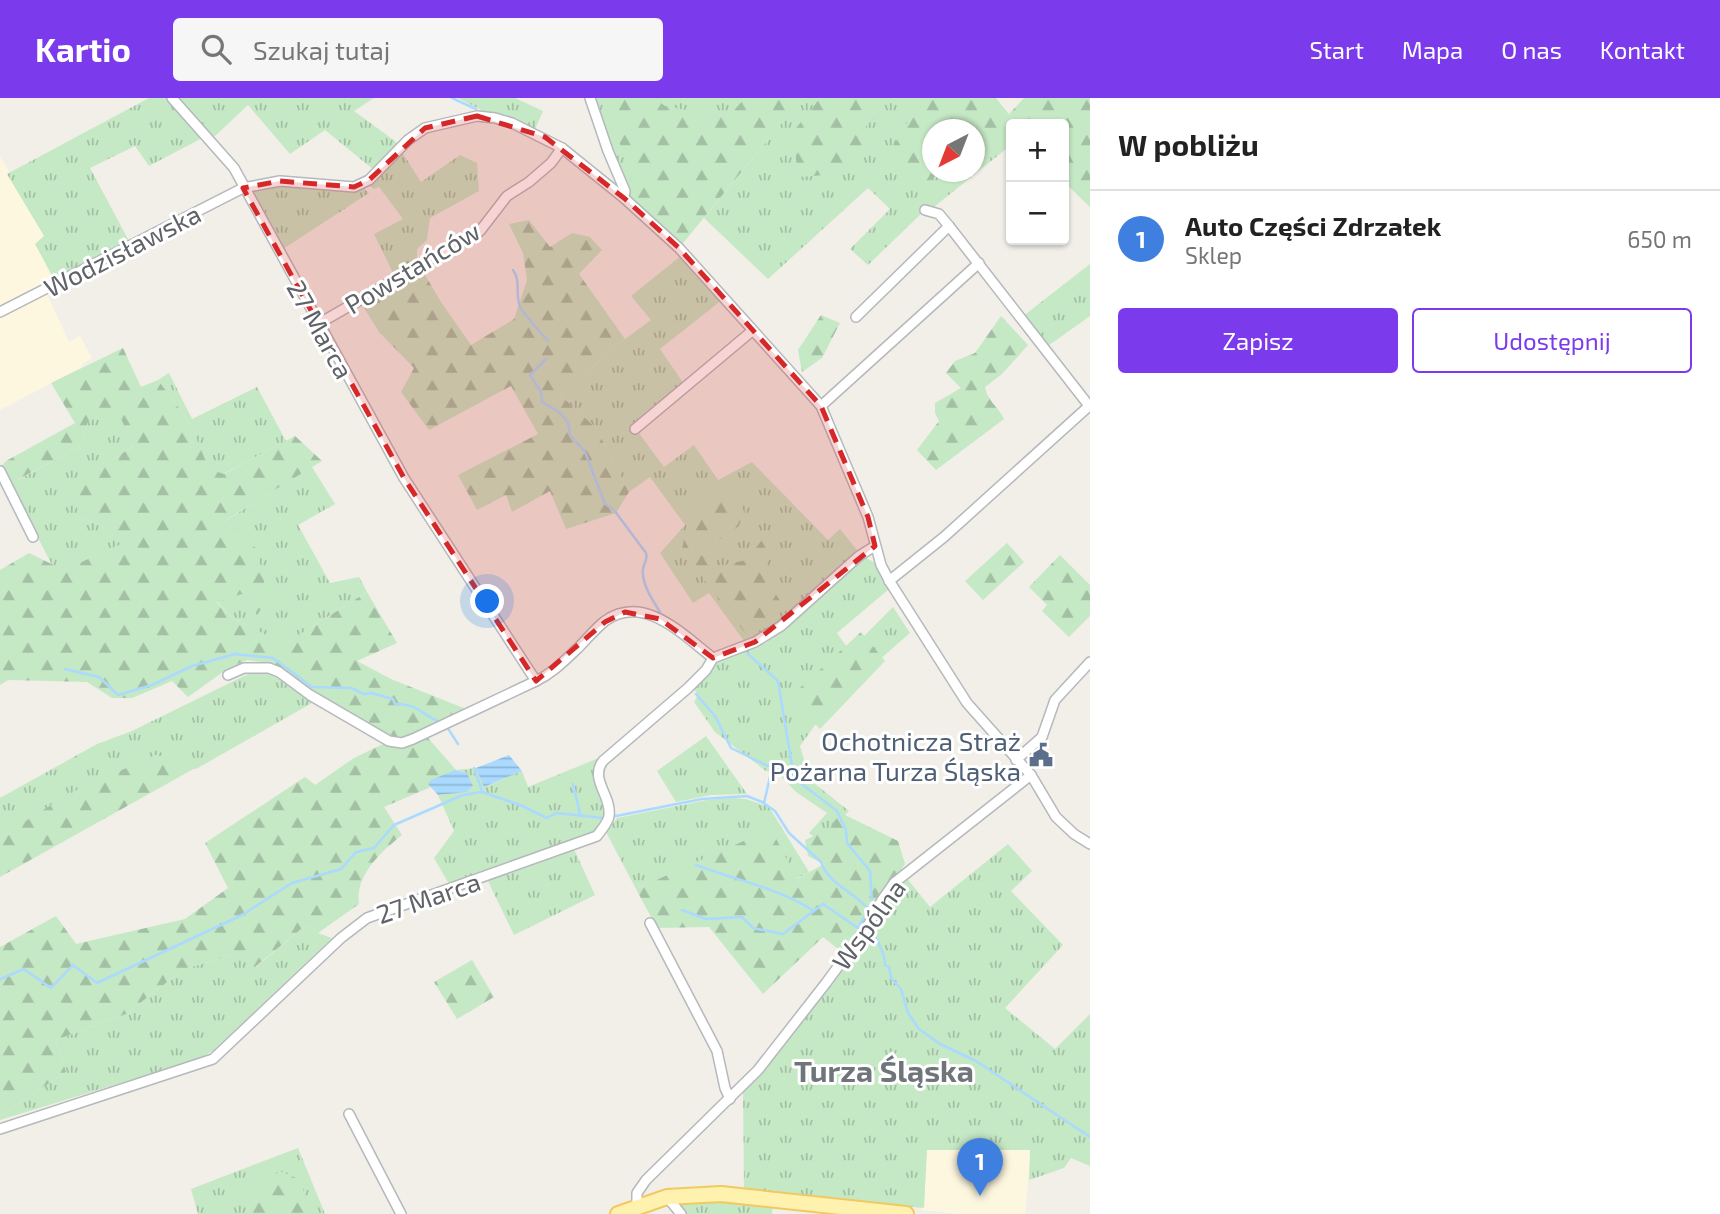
<!DOCTYPE html>
<html lang="pl">
<head>
<meta charset="utf-8">
<style>
	:root { --surface:#fff; --page:#f6f6f6; --text:#222; --muted:#767676; --line:#e0e0e0; --accent:#7c3aed }
	body { margin:0; font-family:"Exo 2",sans-serif; background:var(--page); color:var(--text) }
	.controls { position:absolute; right:21px; top:21px; display:grid; overflow:hidden; border-radius:7px; box-shadow:0 2px 5px #0004 }
	.controls button { width:63px; height:63px; display:grid; place-items:center; padding:0; border:0; border-bottom:2px solid var(--line); background:var(--surface); color:var(--text); font:35px sans-serif }
	.compass { position:absolute; left:922px; top:21px; width:63px; height:63px; border-radius:50%; background:var(--surface); box-shadow:0 2px 5px #0004; rotate:222deg }
	.you { position:absolute; left:488px; top:504px; width:24px; height:24px; margin:-18px; border:5px solid #fff; border-radius:50%; background:#1a73e8; box-shadow:0 0 0 10px #1a73e833 }
	.badge { display:grid; place-items:center; width:46px; height:46px; border-radius:50%; background:var(--accent); color:#fff; font-size:23px; font-weight:700 }
	.pin { position:absolute; translate:-50% -58px; filter:drop-shadow(0 2px 4px #0008) }
	.pin::after { content:''; position:absolute; top:37px; width:24px; height:21px; background:inherit; clip-path:polygon(0 0,100% 0,50% 100%) }
	.list { margin:0; padding:0; list-style:none }
	h2 { display:flex; justify-content:space-between; align-items:center; height:91px; margin:0; padding:0 28px; font-size:30px }
	h2 small { font-size:23px; font-weight:400; color:var(--muted) }
	.list li { display:grid; grid-template-columns:46px 1fr auto; gap:21px; align-items:center; box-sizing:border-box; height:98px; padding:0 28px; border-top:2px solid var(--line) }
	.list b { display:block; font-size:26px; white-space:nowrap }
	.list p { margin:0; font-size:23px; white-space:nowrap; color:var(--muted) }
	.list em { font-size:23px; font-style:normal; color:var(--muted) }
	.actions { display:flex; gap:14px; padding:21px 28px }
	.actions a { flex:1; padding:16px 0; border:2px solid var(--accent); border-radius:7px; text-align:center; font-size:24px; color:var(--accent) }
	.actions .main { background:var(--accent); color:#fff }
	.icon { flex:none; width:38px; height:38px; fill:none; stroke:currentColor; stroke-width:2; stroke-linecap:round; stroke-linejoin:round }
	.map { position:relative; flex:none; width:1090px; height:1116px; overflow:hidden }
	header { display:flex; align-items:center; gap:42px; box-sizing:border-box; height:98px; padding:0 35px; background:var(--accent); color:#fff }
	header strong { font-size:33px }
	nav { display:flex; gap:38px; margin-inline-start:auto; font-size:24px }
	.search { width:490px; height:63px; background:var(--page); display:flex; align-items:center; gap:18px; box-sizing:border-box; padding:0 24px; border-radius:7px; color:var(--muted); font-size:26px }
	main { display:flex }
	aside { flex:1; background:var(--surface) }
	.map>svg:first-child { display:block }
</style>
</head>
<body>
<header>
<strong>Kartio</strong>
<div class="search"><svg class="icon" aria-label="search" viewBox="0 0 24 24"><circle cx="10" cy="10" r="6"/><path d="M15 15l6 6"/></svg>Szukaj tutaj</div>
<nav><a>Start</a><a>Mapa</a><a>O nas</a><a>Kontakt</a></nav>
</header>
<main>
<div class="map">
<svg width="1090" height="1116" viewBox="0 0 1090 1116">
	<defs>
		<pattern id="grass-tufts" width="24" height="20" patternUnits="userSpaceOnUse" patternTransform="scale(1.75)"><rect width="24" height="20" fill="#c5e8c5"/><path d="M3 7l-1-3M5 7V3M7 7l1-3M15 17l-1-3M17 17v-4M19 17l1-3" fill="none" stroke="#a3c0a4"/></pattern>
		<pattern id="forest-firs" width="22" height="20" patternUnits="userSpaceOnUse" patternTransform="scale(1.75)"><rect width="22" height="20" fill="#c5e8c5"/><path d="M5 1l3.5 6h-7zM16 11l3.5 6h-7z" fill="#a3c0a4"/></pattern>
		<pattern id="water-rules" width="6" height="5" patternUnits="userSpaceOnUse" patternTransform="scale(1.75)"><rect width="6" height="5" fill="#aadaff"/><path d="M0 2.5h6" fill="none" stroke="#8eb4d2"/></pattern>
	</defs>
	<rect width="100%" height="100%" fill="#f1efe8"/>
	<g fill="#fef7e0">
		<polygon points="0,58 46,138 37,146 53,183 44,188 47,196 69,244 80,238 92,260 81,267 82,269 0,312"/>
		<polygon points="927,1052 1031,1052 1025,1116 960,1116 921,1112"/>
	</g>
	<g fill="url(#grass-tufts)" fill-rule="evenodd">
		<polygon points="149,0 167,0 204,39 149,68 135,48 90,70 129,143 54,181 35,146 44,138 7,76"/>
		<polygon points="177,0 374,0 354,13 395,43 398,47 374,72 325,32 290,56 248,7 214,39"/>
		<polygon points="458,0 515,0 543,13 535,31 497,15 485,14"/>
		<polygon points="590,0 745,0 645,119 624,100"/>
		<path d="M794 0H996L1017 26H1011V47L929 113 925 112 868 167 850 151 890 111 868 90 768 181 704 120 798 5ZM932 32H974V74H932Z"/>
		<polygon points="402,54 421,84 460,57 477,65 479,93 430,120 427,142 417,151 417,163 393,175 374,136 403,121 379,89 374,91 369,87"/>
		<polygon points="262,86 365,91 369,95 283,151 246,91"/>
		<polygon points="682,157 722,202 660,251 684,286 633,327 664,369 694,347 718,382 752,364 828,442 840,431 857,452 790,515 773,529 744,543 709,495 693,505 660,455 685,427 650,379 629,394 596,330 560,297 625,241 651,222 631,198"/>
		<polygon points="1090,166 1090,218 1045,250 1022,219"/>
		<polygon points="169,275 192,321 257,289 286,343 223,376 208,371 190,325 158,282"/>
		<polygon points="116,308 134,347 112,362 87,369 79,418 103,429 122,446 64,472 52,467 1,368 6,363 18,382 79,349 88,324"/>
		<polygon points="312,369 335,406 298,427 330,485 359,479 367,494 280,549 273,541 233,520 216,503 242,496 257,517 223,424"/>
		<polygon points="865,459 875,465 889,491 837,535 849,552 818,623 800,648 810,682 849,713 819,743 809,735 827,715 796,694 777,674 766,673 715,634 694,604 698,597 694,591 714,566 727,557 766,545 814,502 816,504"/>
		<polygon points="893,509 910,535 878,563 860,542"/>
		<polygon points="252,574 271,576 312,605 196,671 156,657 0,739 0,700 97,646 132,633"/>
		<polygon points="706,638 747,696 711,697 676,704 657,673"/>
		<path d="M601 659C599 664 596 670 595 676 592 700 623 715 593 737L481 777 449 786 434 760 454 733 438 697 467 694 473 688 467 675 455 672 476 670 485 689 522 673 528 689Z"/>
		<polygon points="733,700 746,701 769,709 809,774 796,781 770,732 636,791 606,734 617,720 707,702"/>
		<polygon points="1008,746 1032,773 1011,793 1063,847 1005,910 1055,951 1090,916 1090,1068 1071,1060 1064,1070 1029,1082 1030,1052 927,1052 924,1110 744,1092 743,988 762,976 826,892 888,798 905,778 930,809"/>
		<polygon points="573,749 595,797 514,837 487,781"/>
		<polygon points="306,827 318,835 332,840 214,952 199,961 0,1022 0,1018 66,974 56,942 126,916 184,871 233,857 256,869"/>
		<polygon points="298,1050 325,1116 198,1116 191,1091"/>
		<polygon points="674,1102 744,1104 773,1107 772,1116 686,1116"/>
	</g>
	<g fill="url(#forest-firs)">
		<polygon points="605,0 654,0 665,8 727,20 745,0 794,0 799,4 679,150 645,119 649,113 635,97 618,39 609,24"/>
		<path d="M820 0H886L879 16 866 28C861 73 838 77 798 79L793 34Z"/>
		<polygon points="901,0 986,0 1014,23 1009,16 1024,0 1090,0 1090,109 1064,84 1064,26 1011,26 1011,31 975,48 974,32 932,32 932,74 939,74 928,85 911,88 885,63 908,23 911,12"/>
		<polygon points="529,122 550,149 572,135 590,139 602,152 579,176 625,241 560,297 596,330 629,394 616,415 566,431 550,393 512,414 506,397 477,412 458,377 538,336 511,288 429,332 401,294 414,270 379,234 361,205 421,170 441,204 471,247 514,221 527,182 523,155 509,126"/>
		<polygon points="821,217 840,225 822,260 802,274 798,252"/>
		<path d="M1001 218 1028 247 1002 276 985 289C987 303 998 308 1004 321L936 372 917 352 939 323 935 315V305L961 290 946 275 955 263 975 255Z"/>
		<polygon points="123,250 141,289 158,282 190,325 209,371 224,376 295,338 322,363 224,423 257,451 268,501 257,517 242,496 216,504 233,520 273,541 280,549 367,494 397,545 357,563 391,581 466,611 408,638 394,639 317,597 268,565 247,562 227,571 188,599 172,583 132,600 112,600 87,584 8,582 0,587 0,472 29,455 64,472 121,446 103,429 79,418 73,396 86,369 112,362 133,348 116,309 88,324 79,349 17,382 6,363 75,325 51,285"/>
		<polygon points="724,384 744,413 739,428 699,456 720,468 746,462 770,432 765,480 783,507 772,525 745,535 682,452 689,413"/>
		<polygon points="1007,445 1024,464 983,502 965,483"/>
		<polygon points="1060,457 1090,487 1090,518 1069,539 1042,513 1047,507 1029,489"/>
		<polygon points="861,534 885,563 820,631 790,599"/>
		<path d="M428 640 457 673 428 686 431 689 384 709 402 737C381 754 355 777 359 806L318 835 306 827 255 869 233 857 184 871 126 916 56 942 66 974 0 1018V849L56 818 76 846 185 821 228 790 205 745 305 679 315 687 354 660 385 645 406 649Z"/>
		<polygon points="156,657 197,669 0,779 0,739 72,694"/>
		<polygon points="841,715 898,743 905,766 842,854 823,839 763,896 709,829 657,830 636,791 771,731 797,781 824,766 808,758 805,742 827,732"/>
		<polygon points="472,862 494,899 457,921 434,884"/>
		<polygon points="280,1073 301,1082 309,1116 244,1116 255,1092"/>
	</g>
	<g fill="url(#water-rules)">
		<polygon points="509,657 522,673 484,689 476,670"/>
		<polygon points="455,672 467,675 473,688 467,694 438,697 428,686 431,682"/>
	</g>
	<g fill="none" stroke-linecap="round" stroke-linejoin="round">
		<g stroke="#aadaff" stroke-width="2.5">
			<polyline points="452,0 476,11"/>
			<path d="M513 172C521 182 515 197 520 209 523 215 543 237 548 243"/>
			<path d="M546 261 530 277 541 294 542 304 559 314 568 324 570 337 585 354 605 406 614 412 646 455C648 462 644 464 643 471 641 485 653 503 660 514"/>
			<path d="M65 571 99 579 118 597 152 587 192 568 235 556 273 560 312 589 351 590 364 596 371 595 393 601 395 606C417 605 422 617 440 624"/>
			<polyline points="696,596 715,618 731,650 772,670 764,705"/>
			<polyline points="447,629 458,646"/>
			<polyline points="474,670 482,693"/>
			<polyline points="573,686 580,716"/>
			<path d="M616 718 702 701 747 698 762 704 775 713 789 735 821 764C828 786 856 795 869 812"/>
			<path d="M696 767C736 782 778 790 814 813"/>
			<polyline points="682,812 706,821 742,819 753,830 783,836 823,806 858,830 872,805 870,773 847,745 846,732 837,713 794,680 778,583 748,556"/>
			<path d="M869 831C877 839 885 857 885 867L889 869 891 880 901 891 908 915 919 931 940 946 976 963 1090 1039"/>
			<polyline points="0,881 24,871 51,890 73,867 97,885 242,817 292,785 341,771 356,754 374,750 394,727 463,697 482,694 520,707 547,720 556,715 604,720"/>
		</g>
		<g stroke="#b5b8bc" stroke-width="12">
			<g id="street">
				<path d="M172 0 234 70 404 380 536 583C553 575 565 562 578 550 587 541 595 531 605 523 644 495 683 537 713 560"/>
				<polyline points="590,0 608,53 625,93 624,100"/>
				<polyline points="925,112 939,116 949,128 1090,309"/>
				<polyline points="0,214 243,90 280,83 354,89 369,82 408,42 425,30 477,18 495,20 512,25 562,50 624,100 679,150 821,308 868,419 881,467 890,484 967,605 1031,677 1056,719 1074,736 1090,746"/>
				<polyline points="856,219 949,128"/>
				<polyline points="318,226 480,133 507,98 529,84 551,65 562,50"/>
				<polyline points="821,308 979,165"/>
				<polyline points="635,331 752,233"/>
				<polyline points="0,373 33,439"/>
				<polyline points="889,483 944,439 1089,308"/>
				<polyline points="228,577 244,570 269,570 279,574 310,597 389,643 402,645 413,641 536,583"/>
				<polyline points="1016,662 1042,639 1055,602 1090,564"/>
				<polyline points="650,825 717,953 725,990 730,1001"/>
				<polyline points="349,1016 401,1116"/>
				<path d="M0 1031 213 961 341 840 367 820 597 738C601 732 608 725 609 718 612 698 589 681 603 663L688 590 706 572 713 560 755 544 781 528 859 458 875 448"/>
				<polyline points="667,1099 681,1116"/>
				<polyline points="637,1108 637,1095 646,1082 758,972 826,885 867,829 882,802 894,785 1031,677"/>
			</g>
		</g>
		<g stroke="#f2c960" stroke-width="18">
			<polyline id="primary" points="618,1116 667,1099 721,1096 906,1116"/>
		</g>
		<use href="#street" stroke="#fff" stroke-width="9"/>
		<use href="#primary" stroke="#fff2af" stroke-width="14"/>
	</g>
	<path fill="#d62828" fill-opacity="0.2" stroke="#d62828" stroke-width="5" stroke-dasharray="14 9" stroke-linejoin="round" d="M477 18 545 39 624 100 679 150 821 308 868 419 875 448 755 544 713 560 660 521 625 514 605 524 536 583 404 380 243 90 280 83 354 89 369 82 425 30Z"/>
	<defs>
		<g id="civic-bare" transform="scale(1.89)"><path d="M-.6-6.5H3V-4.5H.6V-3L4-1V1h2V6H-6V1h2V-1L-.6-3ZM-1.2 2.5V6h2.4V2.5Z" fill="#5c6f8a" stroke="#fff" stroke-width="2.5" paint-order="stroke"/></g>
	</defs>
	<g fill-rule="evenodd">
		<use href="#civic-bare" x="1041" y="657"/>
	</g>
	<g text-anchor="middle" dominant-baseline="central" stroke-width="6" stroke-linejoin="round" paint-order="stroke">
		<g font-size="26" fill="#5f6368" stroke="#fff">
			<text transform="translate(122 152) rotate(-27)">Wodzisławska</text>
			<text transform="translate(412 169) rotate(-31)">Powstańców</text>
			<text transform="translate(321 231) rotate(61)">27 Marca</text>
			<text transform="translate(428 799) rotate(-19)">27 Marca</text>
			<text transform="translate(868 826) rotate(-54)">Wspólna</text>
		</g>
		<g font-size="26" fill="#4e5e75" stroke="#fff" text-anchor="end">
			<text x="1021" y="642">Ochotnicza Straż<tspan x="1021" dy="30">Pożarna Turza Śląska</tspan></text>
		</g>
		<g font-size="30" font-weight="bold" fill="#70757a" stroke="#fff">
			<text x="884" y="972">Turza Śląska</text>
		</g>
	</g>
</svg>
<div class="controls">
<button>+</button>
<button>−</button>
</div>
<svg class="compass" viewBox="-18 -18 36 36"><path d="M0-13l5 13h-10z" fill="#e53935"/><path d="M0 13l5-13h-10z" fill="#767676"/></svg>
<div class="you"></div>
<div class="pin badge" style="left:980px;top:1098px;background:#3f7fe0">1</div>
</div>
<aside>
<h2>W pobliżu<small></small></h2>
<ul class="list">
<li><span class="badge" style="background:#3f7fe0">1</span><div><b>Auto Części Zdrzałek</b><p>Sklep</p></div><em>650 m</em></li>
</ul>
<div class="actions"><a class="main">Zapisz</a><a>Udostępnij</a></div>
</aside>
</main>
</body>
</html>
